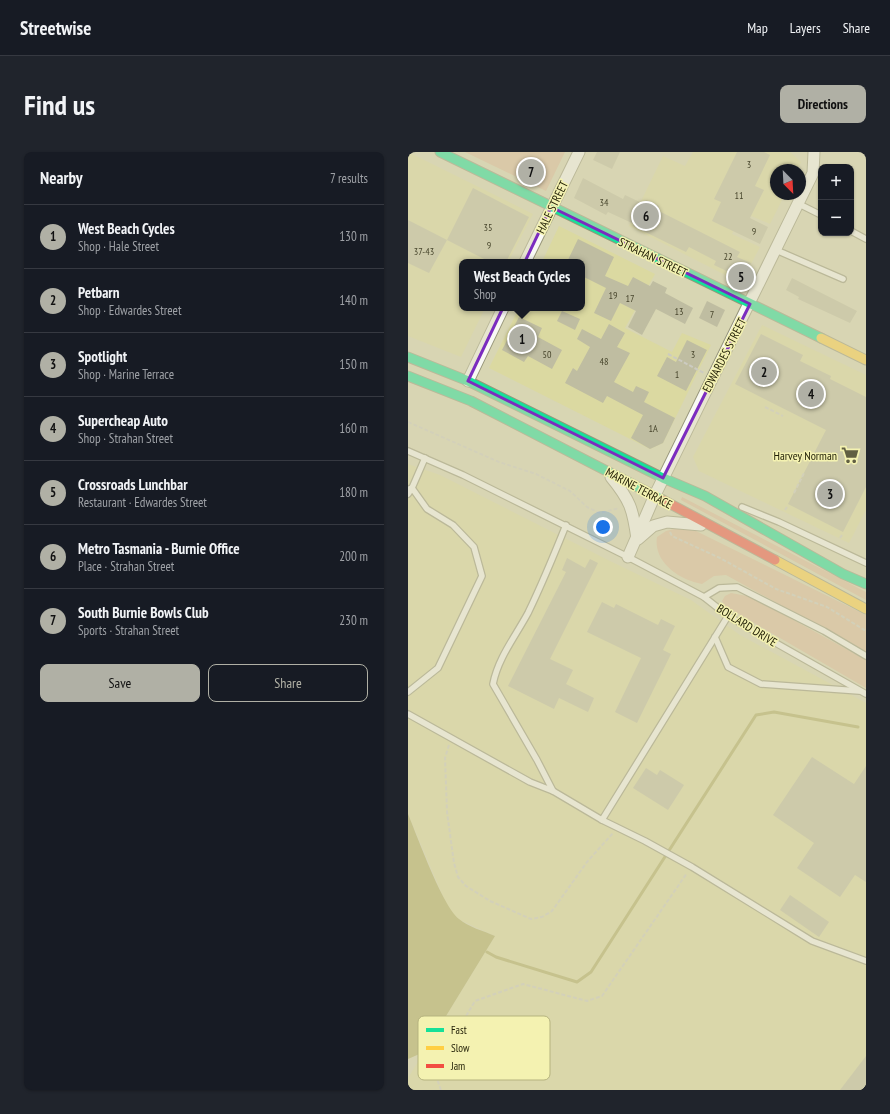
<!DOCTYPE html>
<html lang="en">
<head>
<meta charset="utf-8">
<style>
	:root { --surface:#171b24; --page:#20242c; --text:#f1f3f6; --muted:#9ea1a6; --line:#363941; --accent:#b0b0a5 }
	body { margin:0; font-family:"PT Sans Narrow",sans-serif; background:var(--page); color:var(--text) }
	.controls { position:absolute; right:12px; top:12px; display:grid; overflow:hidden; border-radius:8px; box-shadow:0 1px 3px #0004 }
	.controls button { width:36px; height:36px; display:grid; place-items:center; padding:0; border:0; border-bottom:1px solid var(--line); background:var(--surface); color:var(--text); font:20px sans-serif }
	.compass { position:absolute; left:362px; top:12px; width:36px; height:36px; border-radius:50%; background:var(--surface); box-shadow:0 1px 3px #0004; rotate:156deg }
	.you { position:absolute; left:195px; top:375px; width:14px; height:14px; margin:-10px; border:3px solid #fff; border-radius:50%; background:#1a73e8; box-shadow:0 0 0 6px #1a73e833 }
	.badge { display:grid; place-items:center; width:26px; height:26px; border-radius:50%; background:var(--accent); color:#111; font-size:13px; font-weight:700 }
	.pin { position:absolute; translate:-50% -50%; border:2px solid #fff; box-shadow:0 1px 4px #0006 }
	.popup { position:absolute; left:51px; top:107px; width:126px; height:52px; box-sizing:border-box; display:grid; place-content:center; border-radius:8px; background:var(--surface); filter:drop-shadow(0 1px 3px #0005); font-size:13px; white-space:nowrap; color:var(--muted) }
	.popup b { font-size:15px; color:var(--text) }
	.popup::after { content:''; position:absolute; left:50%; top:100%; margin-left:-8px; border:8px solid transparent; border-top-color:var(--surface) }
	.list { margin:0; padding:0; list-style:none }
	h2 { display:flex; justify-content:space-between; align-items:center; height:52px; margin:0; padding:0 16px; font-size:17px }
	h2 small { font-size:13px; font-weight:400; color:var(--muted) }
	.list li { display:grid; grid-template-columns:26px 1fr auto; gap:12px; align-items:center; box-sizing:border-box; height:64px; padding:0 16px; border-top:1px solid var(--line) }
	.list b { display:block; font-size:15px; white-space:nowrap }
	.list p { margin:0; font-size:13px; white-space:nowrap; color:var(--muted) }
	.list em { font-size:13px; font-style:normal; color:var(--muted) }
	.actions { display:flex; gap:8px; padding:12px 16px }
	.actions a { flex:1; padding:9px 0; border:1px solid var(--accent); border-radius:8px; text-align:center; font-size:14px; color:var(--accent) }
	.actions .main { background:var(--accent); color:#111 }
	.map { position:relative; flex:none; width:458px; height:938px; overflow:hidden; border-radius:8px }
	header { display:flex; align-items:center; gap:24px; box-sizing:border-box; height:56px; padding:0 20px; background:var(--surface); border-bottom:1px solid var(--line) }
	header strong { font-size:19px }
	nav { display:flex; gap:22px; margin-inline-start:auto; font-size:14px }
	.intro { display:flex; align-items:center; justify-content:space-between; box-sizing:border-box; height:96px; padding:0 24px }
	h1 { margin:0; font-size:28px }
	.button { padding:10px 18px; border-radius:8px; background:var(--accent); color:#111; font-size:14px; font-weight:700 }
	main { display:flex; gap:24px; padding:0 24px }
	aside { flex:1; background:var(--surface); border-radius:8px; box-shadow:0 1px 3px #0004 }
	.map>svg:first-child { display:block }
</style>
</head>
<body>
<header>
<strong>Streetwise</strong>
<nav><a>Map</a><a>Layers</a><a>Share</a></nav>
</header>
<div class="intro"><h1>Find us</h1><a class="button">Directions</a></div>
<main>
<aside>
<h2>Nearby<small>7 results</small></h2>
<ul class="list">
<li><span class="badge">1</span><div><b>West Beach Cycles</b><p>Shop · Hale Street</p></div><em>130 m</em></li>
<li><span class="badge">2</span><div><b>Petbarn</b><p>Shop · Edwardes Street</p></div><em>140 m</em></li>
<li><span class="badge">3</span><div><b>Spotlight</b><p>Shop · Marine Terrace</p></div><em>150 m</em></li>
<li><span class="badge">4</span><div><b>Supercheap Auto</b><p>Shop · Strahan Street</p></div><em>160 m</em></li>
<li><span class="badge">5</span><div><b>Crossroads Lunchbar</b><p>Restaurant · Edwardes Street</p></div><em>180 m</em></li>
<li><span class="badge">6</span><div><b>Metro Tasmania - Burnie Office</b><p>Place · Strahan Street</p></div><em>200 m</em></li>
<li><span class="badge">7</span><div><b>South Burnie Bowls Club</b><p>Sports · Strahan Street</p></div><em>230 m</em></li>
</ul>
<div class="actions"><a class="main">Save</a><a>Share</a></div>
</aside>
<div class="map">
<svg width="458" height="938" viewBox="0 0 458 938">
	<rect width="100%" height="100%" fill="#d8d6b3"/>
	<g fill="#dbd9a1">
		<polygon points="0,0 125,62 100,110 54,110 54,156 77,156 53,205 0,184"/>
		<polygon points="285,0 382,0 393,10 389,18 368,18 368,42 377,42 362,72 334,60 324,82 352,95 333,131 221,74 255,4 277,14"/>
		<polygon points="151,74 247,122 217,176 264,200 274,181 303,193 255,291 242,297 81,216 111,156 174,156 174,110 134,110"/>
		<polygon points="354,173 458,223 458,358 441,391 291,319 285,305"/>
		<polygon points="0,312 32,323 204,410 283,448 332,483 458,551 458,938 0,938 0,926 87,784 52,768 45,762 37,749 0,662"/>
	</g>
	<g fill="#dbba9b">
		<polygon points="57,0 157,0 138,39"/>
		<polygon points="274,345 458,440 458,448 273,348"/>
		<path d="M270 376 288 379 458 463V500L318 423 306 424 294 432C271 428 245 410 249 385L258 379Z"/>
		<polygon points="323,441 344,445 458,508 458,536 317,454 314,449 317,444"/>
	</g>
	<path fill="#afab60" d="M0 662C10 686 34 753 51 767 60 775 76 779 87 784L16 900 0 907Z"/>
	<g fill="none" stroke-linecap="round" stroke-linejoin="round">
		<polyline stroke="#afab60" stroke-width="3" points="79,800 88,805 169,830 183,820 348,563 366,560 450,575"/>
	</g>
	<g fill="#bfbda1">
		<polygon points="189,0 212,0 204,17 185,8"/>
		<polygon points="329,0 356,0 362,3 347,34 356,38 342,66 360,75 352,92 304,69 313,50 306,47"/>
		<polygon points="175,26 215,47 217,43 236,52 238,48 251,54 249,58 332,100 329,105 343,111 333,131 323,126 325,122 306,113 308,109 281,95 278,100 225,74 226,72 200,60 198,63 166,46"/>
		<polygon points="65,36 121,65 98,110 82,110 39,88"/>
		<polygon points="0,68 39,88 21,121 0,111"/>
		<polygon points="170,87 206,105 197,124 220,134 225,125 242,134 245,129 259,136 257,141 285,156 277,172 248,157 234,183 220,175 228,159 212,151 203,169 186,161 198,136 174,124 174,110 159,110"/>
		<polygon points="384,126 449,159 442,171 390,147 391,145 378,138"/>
		<polygon points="299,149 317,158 309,175 291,166"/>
		<polygon points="154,159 172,167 167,178 149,169"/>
		<polygon points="111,165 134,176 130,185 154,198 144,217 120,204 116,210 94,198"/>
		<polygon points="201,172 217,181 209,195 222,201 206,230 225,240 228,234 241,240 236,250 267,266 255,291 242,297 223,286 235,263 199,244 195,251 157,231 165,216 169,219 182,195 169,187 174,177 193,187"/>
		<polygon points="353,182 395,203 392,209 423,224 422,227 458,245 458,335 435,380 380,352 418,278 327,232"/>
		<polygon points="279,188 299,198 278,239 249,224 259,205 268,210"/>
		<polygon points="159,406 177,416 182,407 190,411 142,507 165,518 158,532 186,546 180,560 151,546 146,557 100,534 158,420 154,418"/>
		<polygon points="194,450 206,456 208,452 250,473 253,467 267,474 255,498 263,502 229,571 207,560 233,506 179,480"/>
		<polygon points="404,605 446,632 458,614 458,730 447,723 432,745 389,716 406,691 365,663"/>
		<polygon points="238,616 249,623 252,618 276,633 260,658 225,636"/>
		<polygon points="382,743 421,770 411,785 372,758"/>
		<polygon points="458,904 458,938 432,938"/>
	</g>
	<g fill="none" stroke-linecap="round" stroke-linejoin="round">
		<g stroke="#97967a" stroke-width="8">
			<g id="lane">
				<polyline points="391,52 413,63"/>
				<polyline points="443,79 458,87"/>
				<polyline points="368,98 435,127"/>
				<polyline points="0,299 55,323 220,405 296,445 320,464 458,542"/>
				<polyline points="1,337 4,336 17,306"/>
				<polyline points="0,342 4,336 19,357 45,373 66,395 74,424 30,516 0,540"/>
				<polyline points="334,355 371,370 458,411"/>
				<path d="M158 373C146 403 134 432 120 461 107 485 90 506 85 532L129 608 145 639 194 668 237 689 284 715 404 789 458 809"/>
				<polyline points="296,445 311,436 329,435 416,479 458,504"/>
				<polyline points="307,485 320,515 353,532 451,539"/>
				<polyline points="0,562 122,630 145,639"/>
				<polyline points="194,668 320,464"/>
			</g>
		</g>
		<g stroke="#97967a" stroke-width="13">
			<g id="street">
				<polyline points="117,110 171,0"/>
				<polyline points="60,229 95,156"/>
				<path d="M203 325C222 348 225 357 229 387"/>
				<polyline points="230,387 245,374 259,370 293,373"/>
				<polyline points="220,405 247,343 405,21 406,0"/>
			</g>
		</g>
		<g stroke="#97967a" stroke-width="11">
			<g id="fast">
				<polyline points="32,0 413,186"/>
				<polyline points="0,205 60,229 255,326 297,344 435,422 458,432"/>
				<polyline points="0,224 63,249 255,348"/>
			</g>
		</g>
		<g stroke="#97967a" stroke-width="11">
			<g id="slow">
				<polyline points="413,186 458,208"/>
				<polyline points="367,408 458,457"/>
			</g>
		</g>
		<g stroke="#97967a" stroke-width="11">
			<polyline id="jam" points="255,348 367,408"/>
		</g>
		<g stroke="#cccbc1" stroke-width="2" stroke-dasharray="4 2" stroke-linecap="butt">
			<polyline points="260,202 296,221"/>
			<polyline points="357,255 375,264"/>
			<polyline points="0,270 91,310 128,322 162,339 179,355 192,361 211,356"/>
			<polyline points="386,341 396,321"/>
			<polyline points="377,358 379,355"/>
			<polyline points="262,380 264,384 312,406 368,437 419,455 458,479"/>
			<polyline points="432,386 434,383"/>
			<polyline points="41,593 37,606 39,660 46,711 50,725 58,734 82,749 123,767 134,765 144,759 179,710 205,681"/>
			<polyline points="33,938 26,918 67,849 115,832 179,849 194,844 279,721"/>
		</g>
		<use href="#lane" stroke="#f9f9f4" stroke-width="5.5"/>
		<use href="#street" stroke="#f9f9f4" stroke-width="11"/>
		<use href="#fast" stroke="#16e098" stroke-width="9"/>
		<use href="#slow" stroke="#ffcf43" stroke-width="9"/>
		<use href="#jam" stroke="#f24e42" stroke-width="9"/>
	</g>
	<path d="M0 0H458V938H0ZM143 55 342 152 255 326 60 229Z" fill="#d8d6b3" fill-opacity=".55" fill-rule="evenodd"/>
	<path fill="none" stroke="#7b2cbf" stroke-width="3" stroke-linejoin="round" d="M143 55 342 152 255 326 60 229Z"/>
	<defs>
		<g id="supermarket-bare" transform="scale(1.38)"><path d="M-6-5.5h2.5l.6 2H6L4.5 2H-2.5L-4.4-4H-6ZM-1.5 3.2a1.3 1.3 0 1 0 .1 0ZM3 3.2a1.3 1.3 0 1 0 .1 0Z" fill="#615f43" stroke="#f4f2b1" stroke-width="2.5" paint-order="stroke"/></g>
	</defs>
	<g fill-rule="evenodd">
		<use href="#supermarket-bare" x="442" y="303"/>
	</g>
	<g text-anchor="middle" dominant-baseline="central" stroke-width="3" stroke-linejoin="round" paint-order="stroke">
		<g font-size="10" fill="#48462d">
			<text x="341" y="12">3</text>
			<text x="331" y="43">11</text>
			<text x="196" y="50">34</text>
			<text x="80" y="75">35</text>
			<text x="346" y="79">9</text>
			<text x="81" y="93">9</text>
			<text x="16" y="99">37-43</text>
			<text x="320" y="104">22</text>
			<text x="205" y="143">19</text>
			<text x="222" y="146">17</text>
			<text x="271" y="159">13</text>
			<text x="304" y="162">7</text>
			<text x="139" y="202">50</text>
			<text x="285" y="202">3</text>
			<text x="196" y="209">48</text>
			<text x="269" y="222">1</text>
			<text x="245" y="276">1A</text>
		</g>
		<g font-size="12" fill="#211f06" stroke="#f4f2b1">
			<text transform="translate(144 55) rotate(-64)">HALE STREET</text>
			<text transform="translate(245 105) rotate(26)">STRAHAN STREET</text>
			<text transform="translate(316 203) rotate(-63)">EDWARDES STREET</text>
			<text transform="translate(231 336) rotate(28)">MARINE TERRACE</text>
			<text transform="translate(339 473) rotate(32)">BOLLARD DRIVE</text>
		</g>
		<g font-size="12" fill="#211f06" stroke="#f4f2b1" text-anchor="end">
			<text x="429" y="303">Harvey Norman</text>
		</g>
	</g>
	<rect x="10" y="864" width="132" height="64" rx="6" fill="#f4f2b1" stroke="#b5b37e" stroke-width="1"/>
	<rect x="18" y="876" width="18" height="4" fill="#16e098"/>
	<rect x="18" y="894" width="18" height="4" fill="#ffcf43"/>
	<rect x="18" y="912" width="18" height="4" fill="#f24e42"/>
	<g font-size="11" fill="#211f06">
		<text x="43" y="882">Fast</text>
		<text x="43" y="900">Slow</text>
		<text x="43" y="918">Jam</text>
	</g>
</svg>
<div class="controls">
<button>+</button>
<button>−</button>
</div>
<svg class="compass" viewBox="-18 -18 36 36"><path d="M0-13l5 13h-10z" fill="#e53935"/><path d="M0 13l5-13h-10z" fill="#9ea1a6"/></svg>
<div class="you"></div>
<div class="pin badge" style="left:114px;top:187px">1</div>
<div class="popup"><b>West Beach Cycles</b>Shop</div>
<div class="pin badge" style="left:356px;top:220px">2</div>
<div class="pin badge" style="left:422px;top:342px">3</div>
<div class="pin badge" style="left:403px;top:242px">4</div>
<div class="pin badge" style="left:333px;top:125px">5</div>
<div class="pin badge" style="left:238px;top:64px">6</div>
<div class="pin badge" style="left:123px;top:20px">7</div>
</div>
</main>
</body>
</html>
